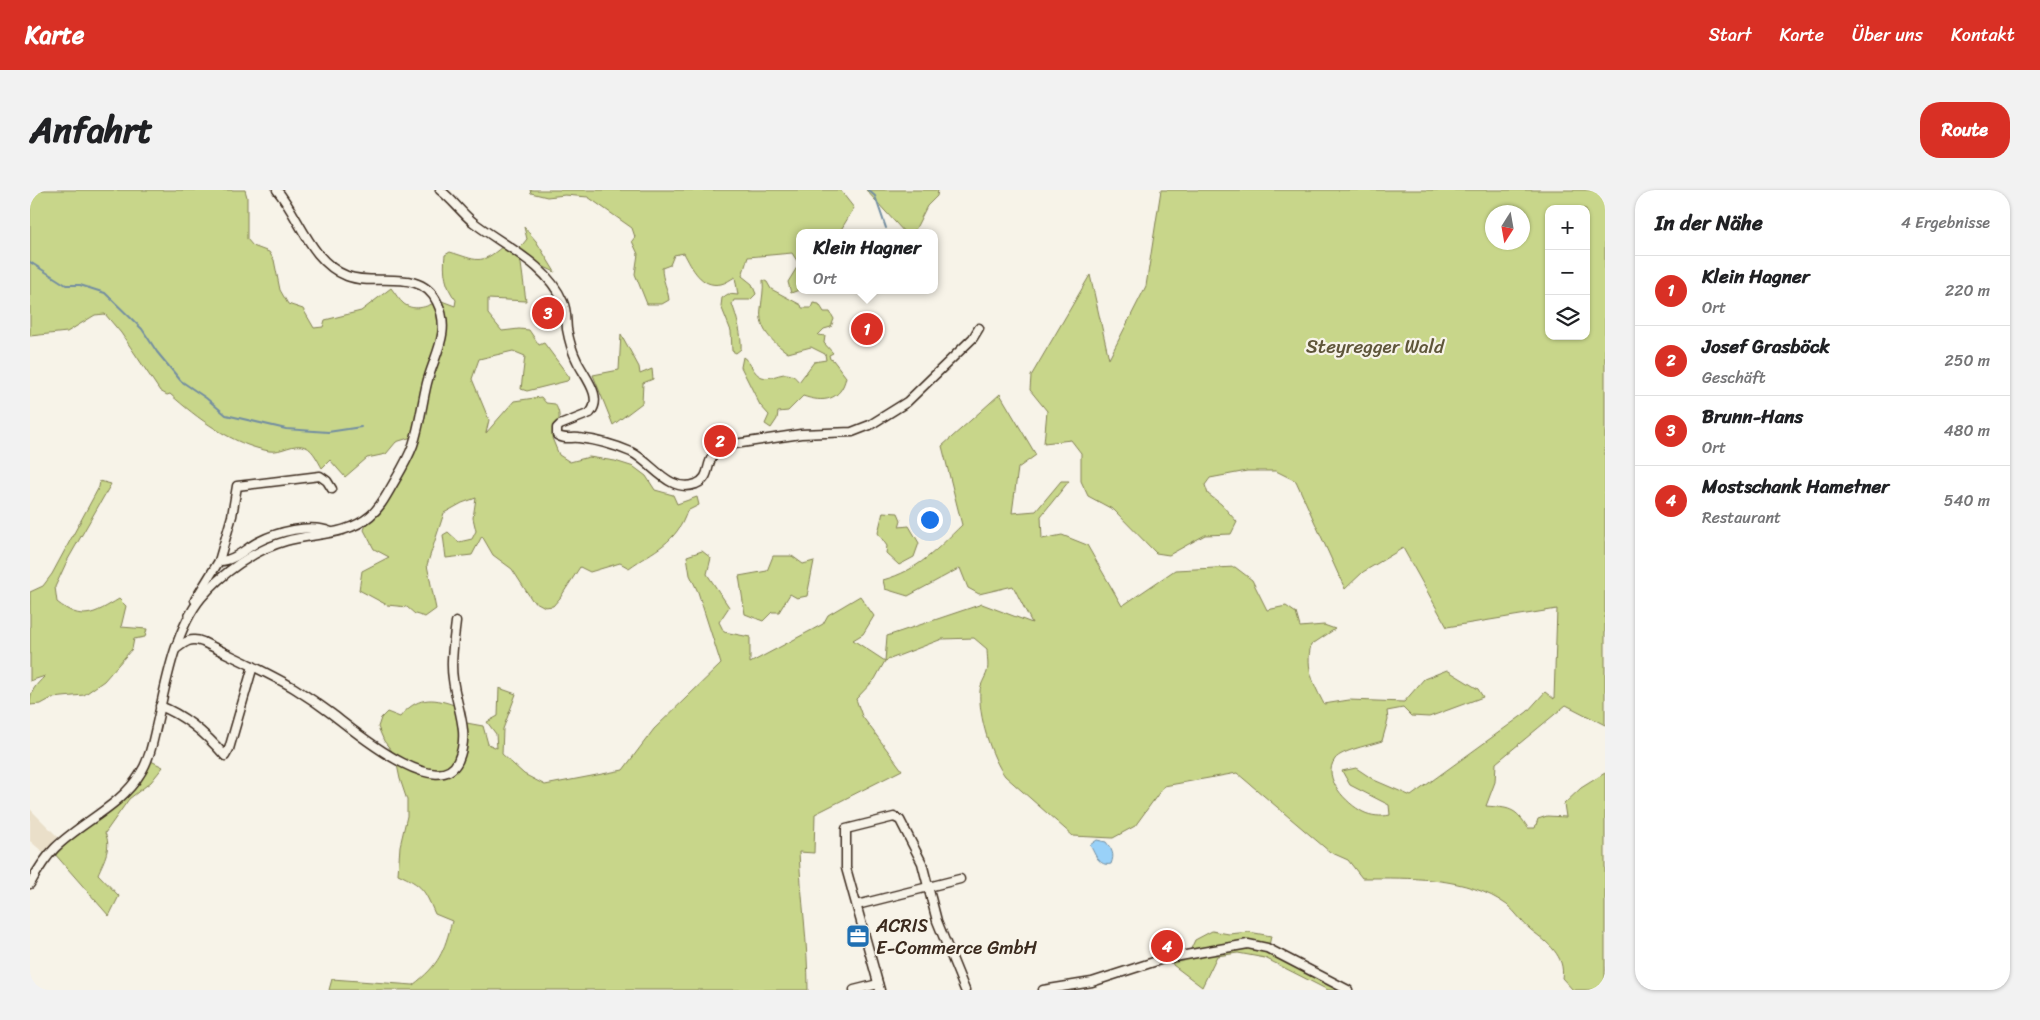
<!DOCTYPE html>
<html lang="de">
<head>
<meta charset="utf-8">
<style>
	:root { --surface:#fff; --page:#f2f2f2; --text:#202124; --muted:#757577; --line:#e0e0e0; --accent:#d93025 }
	body { margin:0; font-family:Sriracha,sans-serif; background:var(--page); color:var(--text) }
	.controls { position:absolute; right:15px; top:15px; display:grid; overflow:hidden; border-radius:10px; box-shadow:0 1px 4px #0004 }
	.controls button { width:45px; height:45px; display:grid; place-items:center; padding:0; border:0; border-bottom:1px solid var(--line); background:var(--surface); color:var(--text); font:25px sans-serif }
	.compass { position:absolute; left:1455px; top:15px; width:45px; height:45px; border-radius:50%; background:var(--surface); box-shadow:0 1px 4px #0004; rotate:191deg }
	.you { position:absolute; left:899px; top:329px; width:18px; height:18px; margin:-12px; border:4px solid #fff; border-radius:50%; background:#1a73e8; box-shadow:0 0 0 8px #1a73e833 }
	.badge { display:grid; place-items:center; width:32px; height:32px; border-radius:50%; background:var(--accent); color:#fff; font-size:16px; font-weight:700 }
	.pin { position:absolute; translate:-50% -50%; border:2px solid #fff; box-shadow:0 1px 5px #0006 }
	.popup { position:absolute; left:766px; top:39px; width:142px; height:65px; box-sizing:border-box; display:grid; place-content:center; border-radius:10px; background:var(--surface); filter:drop-shadow(0 1px 4px #0005); font-size:16px; white-space:nowrap; color:var(--muted) }
	.popup b { font-size:19px; color:var(--text) }
	.popup::after { content:''; position:absolute; left:50%; top:100%; margin-left:-10px; border:10px solid transparent; border-top-color:var(--surface) }
	.list { margin:0; padding:0; list-style:none }
	h2 { display:flex; justify-content:space-between; align-items:center; height:65px; margin:0; padding:0 20px; font-size:21px }
	h2 small { font-size:16px; font-weight:400; color:var(--muted) }
	.list li { display:grid; grid-template-columns:32px 1fr auto; gap:15px; align-items:center; box-sizing:border-box; height:70px; padding:0 20px; border-top:1px solid var(--line) }
	.list b { display:block; font-size:19px; white-space:nowrap }
	.list p { margin:0; font-size:16px; white-space:nowrap; color:var(--muted) }
	.list em { font-size:16px; font-style:normal; color:var(--muted) }
	.icon { flex:none; width:28px; height:28px; fill:none; stroke:currentColor; stroke-width:2; stroke-linecap:round; stroke-linejoin:round }
	.map { position:relative; flex:none; width:1575px; height:800px; overflow:hidden; border-radius:20px }
	header { display:flex; align-items:center; gap:30px; box-sizing:border-box; height:70px; padding:0 25px; background:var(--accent); color:#fff }
	header strong { font-size:24px }
	nav { display:flex; gap:28px; margin-inline-start:auto; font-size:18px }
	.intro { display:flex; align-items:center; justify-content:space-between; box-sizing:border-box; height:120px; padding:0 30px }
	h1 { margin:0; font-size:35px }
	.button { padding:12px 22px; border-radius:20px; background:var(--accent); color:#fff; font-size:18px; font-weight:700 }
	main { display:flex; gap:30px; padding:0 30px }
	aside { flex:1; background:var(--surface); border-radius:20px; box-shadow:0 1px 4px #0004 }
	.map>svg:first-child { display:block }
</style>
</head>
<body>
<header>
<strong>Karte</strong>
<nav><a>Start</a><a>Karte</a><a>Über uns</a><a>Kontakt</a></nav>
</header>
<div class="intro"><h1>Anfahrt</h1><a class="button">Route</a></div>
<main>
<div class="map">
<svg width="1575" height="800" viewBox="0 0 1575 800">
	<rect width="100%" height="100%" fill="#f7f3e8"/>
	<filter id="ink" filterUnits="userSpaceOnUse"><feTurbulence type="fractalNoise" baseFrequency=".02" numOctaves="2"/><feDisplacementMap in="SourceGraphic" scale="10" xChannelSelector="R" yChannelSelector="G"/><feConvolveMatrix kernelMatrix="1 2 1 2 8 2 1 2 1" color-interpolation-filters="sRGB"/></filter>
	<g filter="url(#ink)">
		<polygon fill="#eadfc9" points="0,619 28,647 14,663 0,651"/>
		<g fill="#c8d68a" stroke="#828054" fill-rule="evenodd">
			<path d="M0 0H215L217 7V49L223 56 239 62 244 70 250 100 258 114 273 119 284 138 293 137 295 130 331 121 361 98C365 103 369 110 374 114 385 122 400 116 409 110L425 116 426 110C415 97 413 81 415 65L420 62C447 70 450 76 473 56L481 60 485 65H490L489 59 497 49 494 37 506 51 525 82 490 66 496 111 458 109V124L472 141 489 139 499 140 509 155 514 153 540 188 537 191 497 201 491 199 495 166 483 161 449 169 442 189 459 230 456 243 484 211 511 207 516 213 525 214C533 227 528 235 522 248L529 265 540 272 559 267 585 271 604 277 616 286 625 300 643 305 647 314 667 307 669 315 657 321C647 353 624 360 599 378L590 373 560 382 550 377 530 408 523 416 515 417 502 410 482 379 463 365 452 346 442 365 416 368 413 345 418 342 429 352 442 349 446 341 443 328 446 308 432 313 414 323 397 375 406 419 395 427 385 424 377 417 357 415 329 400 332 381 359 367 344 359 334 340C337 329 348 324 355 314L388 245 366 252 356 264 337 268 315 287 300 270 292 278C288 271 283 260 276 257 263 252 252 263 239 261 201 254 167 228 140 204L137 205 130 201 91 143 75 124 65 125 37 142 0 146Z"/>
			<path d="M500 0H810L824 18 809 43H770L769 100 761 103 758 92 769 74 762 63 718 67 712 86 722 94 726 104 720 110H704L702 114C707 127 712 146 711 159L706 163 702 161 701 141 691 116 692 108 698 104 708 105 705 87C701 89 696 93 691 94 671 98 662 78 654 63L644 65 640 75 632 78C632 90 638 99 639 110L632 114H617L605 84 608 64 602 51 605 47 602 38 558 7 535 5 517 7 501 3Z"/>
			<polygon points="836,0 908,0 907,6 897,16 885,40 875,43"/>
			<path d="M1131 0H1575V535L1536 515 1466 573 1465 592 1456 616C1479 618 1485 617 1498 638H1505L1508 629 1517 626 1536 627 1534 614 1551 598 1575 583V800H1543L1532 788C1536 766 1517 752 1501 740 1492 733 1486 722 1477 715 1437 686 1380 688 1332 688L1318 670 1300 662 1207 583 1134 596 1105 636 1083 648 1043 646 975 586C961 567 948 525 950 501 950 495 955 488 957 482 959 476 957 466 957 459L944 448 912 449 855 471 845 489 826 509 832 526 872 580 785 624 784 663 769 662C771 708 778 754 778 800H299L302 789 383 795C409 775 414 762 422 731L405 724C394 699 393 696 368 684L370 656 377 626V610L370 589 365 565 354 551 348 537 351 528 357 522 370 527C386 507 402 507 424 515L427 514 431 532 453 536 458 554 467 558 466 544 457 532 468 526 469 498 486 504 473 539 472 564 494 584 515 595 593 580 624 539 691 474 668 402 660 385 657 366 672 361 681 368 677 384 699 417 689 432 694 442 720 447V473L793 434 798 425 830 406 844 426 833 444 823 450 855 471 857 446 952 414 1002 433 983 396 949 404 938 398 930 378 878 406 855 399 853 390C889 380 906 360 932 335L912 256 970 204 1006 265 988 278 982 323 1006 321 1031 291H1039L1011 326 1012 349 1032 345 1057 355 1092 416 1145 380 1205 377 1222 390 1237 420 1256 416 1266 423 1270 437 1294 435 1305 439 1281 455C1275 478 1284 495 1294 514L1319 510 1374 512 1394 489 1417 480 1448 499 1453 507 1399 527 1381 526 1373 518 1357 521 1358 530 1352 551C1341 555 1312 560 1305 569 1291 588 1317 614 1333 622 1341 626 1351 627 1360 625L1359 615 1320 595 1312 581 1326 578 1344 590 1381 606 1497 522 1515 502 1524 509 1527 419 1417 437 1373 358 1333 382 1315 399 1266 291 1246 281H1217L1180 288 1175 295 1178 304 1191 314 1207 332 1201 344 1175 345 1139 365 1126 363 1084 320 1058 306 1051 291V263L1041 250 1014 253 1017 221 1000 200 1001 186 1060 85 1079 169 1116 96ZM1519 19H1556V146H1519ZM1462 22H1492V52H1462Z"/>
			<path d="M733 90 737 92 741 99 771 115 772 118H781L783 113 789 114 794 122H800L804 129 801 137 794 139 788 145 795 146 794 153 803 163 799 165 800 169 803 170 816 187C811 211 793 213 773 206L758 221 748 222 747 229 741 238 735 234 739 225 730 215 711 177 713 167C722 173 723 184 732 187 745 191 757 175 769 192L784 172 796 170 795 164 781 157 758 163C742 151 728 140 731 118 732 108 734 100 733 90Z"/>
			<polygon points="591,144 609,177 610,184 622,179 623,189 613,193 612,213 583,235 563,185 589,180"/>
			<path d="M70 291 81 294 37 371 25 397 27 412C52 432 64 424 89 409L96 416 91 437 117 439 115 447 104 449 102 459 74 491 54 505 22 508 11 514 0 515C0 501 5 496 15 486L0 491V402L13 396 22 384 69 297Z"/>
			<polygon points="853,322 868,323 871,330 869,337 879,336 889,353 884,367 869,375 856,363 857,356 848,343"/>
			<polygon points="743,366 762,366 773,374 784,371 777,406 767,408 760,404 749,422 742,422 733,431 715,424 709,386 737,381"/>
			<path d="M119 570 133 577 121 592 99 609 75 643C82 657 74 670 68 684L89 706 79 726 24 663 39 648 90 608Z"/>
			<path d="M1182 741 1199 744 1219 742 1241 746 1239 756C1213 747 1184 758 1159 763L1165 750Z"/>
			<polygon points="1209,757 1227,757 1313,800 1298,800 1235,768 1208,763 1187,766 1172,797 1143,775 1142,771"/>
		</g>
		<path fill="#99d1f8" stroke="#738ea1" d="M1067 650 1076 652C1082 660 1085 664 1081 674 1069 677 1065 664 1060 655Z"/>
		<g fill="none" stroke-linecap="round" stroke-linejoin="round">
			<g stroke="#738ea1" stroke-width="2">
				<polyline points="838,0 845,6 856,38"/>
				<polyline points="0,72 36,95 50,95 75,103 112,139 127,162 151,191 176,208 196,225 256,239 298,242 331,237"/>
			</g>
			<g stroke="#3b2a1e" stroke-width="11">
				<g id="minor">
					<path d="M410 0C422 9 431 22 443 32 474 56 517 74 533 112 537 120 536 130 537 139 539 150 542 161 547 171 554 186 574 207 560 223L530 235 527 238V245C533 250 542 247 549 248 566 250 585 255 601 262 622 272 639 304 666 294 686 286 669 266 698 255L771 244 822 242 840 235 877 212 943 148 949 138"/>
					<path d="M189 371C203 372 216 358 228 352 247 342 280 333 301 342"/>
					<polyline points="165,410 189,371 202,326 207,296 290,286 297,291 302,299"/>
					<path d="M146 459C155 452 161 447 173 452 203 467 235 481 264 498 277 506 290 515 302 524 322 539 408 613 428 571 441 542 426 517 423 489 420 471 424 450 426 432"/>
					<path d="M130 516C156 526 178 546 195 566L199 559 223 476"/>
					<path d="M0 694C7 681 15 668 25 658 51 632 91 616 110 584 120 569 123 550 127 533 136 493 145 440 171 408 192 383 224 360 256 351 283 343 316 346 340 326 350 318 356 306 363 294 370 282 378 269 383 255 390 235 392 213 397 193 404 165 422 142 407 112 390 77 346 97 317 86 281 72 270 28 247 0"/>
					<polyline points="827,715 930,689"/>
					<polyline points="824,800 848,794"/>
					<polyline points="850,800 816,678 816,639 864,627 870,630 892,673 907,731 935,800"/>
					<polyline points="1013,800 1062,792 1133,769 1218,754 1237,758 1318,800"/>
				</g>
			</g>
			<use href="#minor" stroke="#f7f3e8" stroke-width="8"/>
		</g>
	</g>
	<defs>
		<g id="office-square" transform="scale(1.25)"><rect x="-9" y="-9" width="18" height="18" rx="4" fill="#1f6fb2" stroke="#f7f3e8"/><path d="M-6-3h4V-5.5h4V-3h4V5H-6ZM-1-4.5V-3h2v-1.5ZM-6 0V1H6V0Z" fill="#fff"/></g>
	</defs>
	<g fill-rule="evenodd">
		<use href="#office-square" x="828" y="746"/>
	</g>
	<g text-anchor="middle" dominant-baseline="central" stroke-width="4.5" stroke-linejoin="round" paint-order="stroke">
		<g font-size="19" fill="#5e5539" stroke="#f7f3e8">
			<text x="1345" y="156">Steyregger Wald</text>
		</g>
		<g font-size="19" fill="#3b2a1e" stroke="#f7f3e8" text-anchor="start">
			<text x="846" y="735">ACRIS<tspan x="846" dy="22">E-Commerce GmbH</tspan></text>
		</g>
	</g>
</svg>
<div class="controls">
<button>+</button>
<button>−</button>
<button><svg class="icon" aria-label="layers" viewBox="0 0 24 24"><path d="M12 4l9 5-9 5-9-5zM3 14l9 5 9-5"/></svg></button>
</div>
<svg class="compass" viewBox="-18 -18 36 36"><path d="M0-13l5 13h-10z" fill="#e53935"/><path d="M0 13l5-13h-10z" fill="#757577"/></svg>
<div class="you"></div>
<div class="pin badge" style="left:837px;top:139px">1</div>
<div class="popup"><b>Klein Hagner</b>Ort</div>
<div class="pin badge" style="left:690px;top:251px">2</div>
<div class="pin badge" style="left:518px;top:123px">3</div>
<div class="pin badge" style="left:1137px;top:756px">4</div>
</div>
<aside>
<h2>In der Nähe<small>4 Ergebnisse</small></h2>
<ul class="list">
<li><span class="badge">1</span><div><b>Klein Hagner</b><p>Ort</p></div><em>220 m</em></li>
<li><span class="badge">2</span><div><b>Josef Grasböck</b><p>Geschäft</p></div><em>250 m</em></li>
<li><span class="badge">3</span><div><b>Brunn-Hans</b><p>Ort</p></div><em>480 m</em></li>
<li><span class="badge">4</span><div><b>Mostschank Hametner</b><p>Restaurant</p></div><em>540 m</em></li>
</ul>
</aside>
</main>
</body>
</html>
